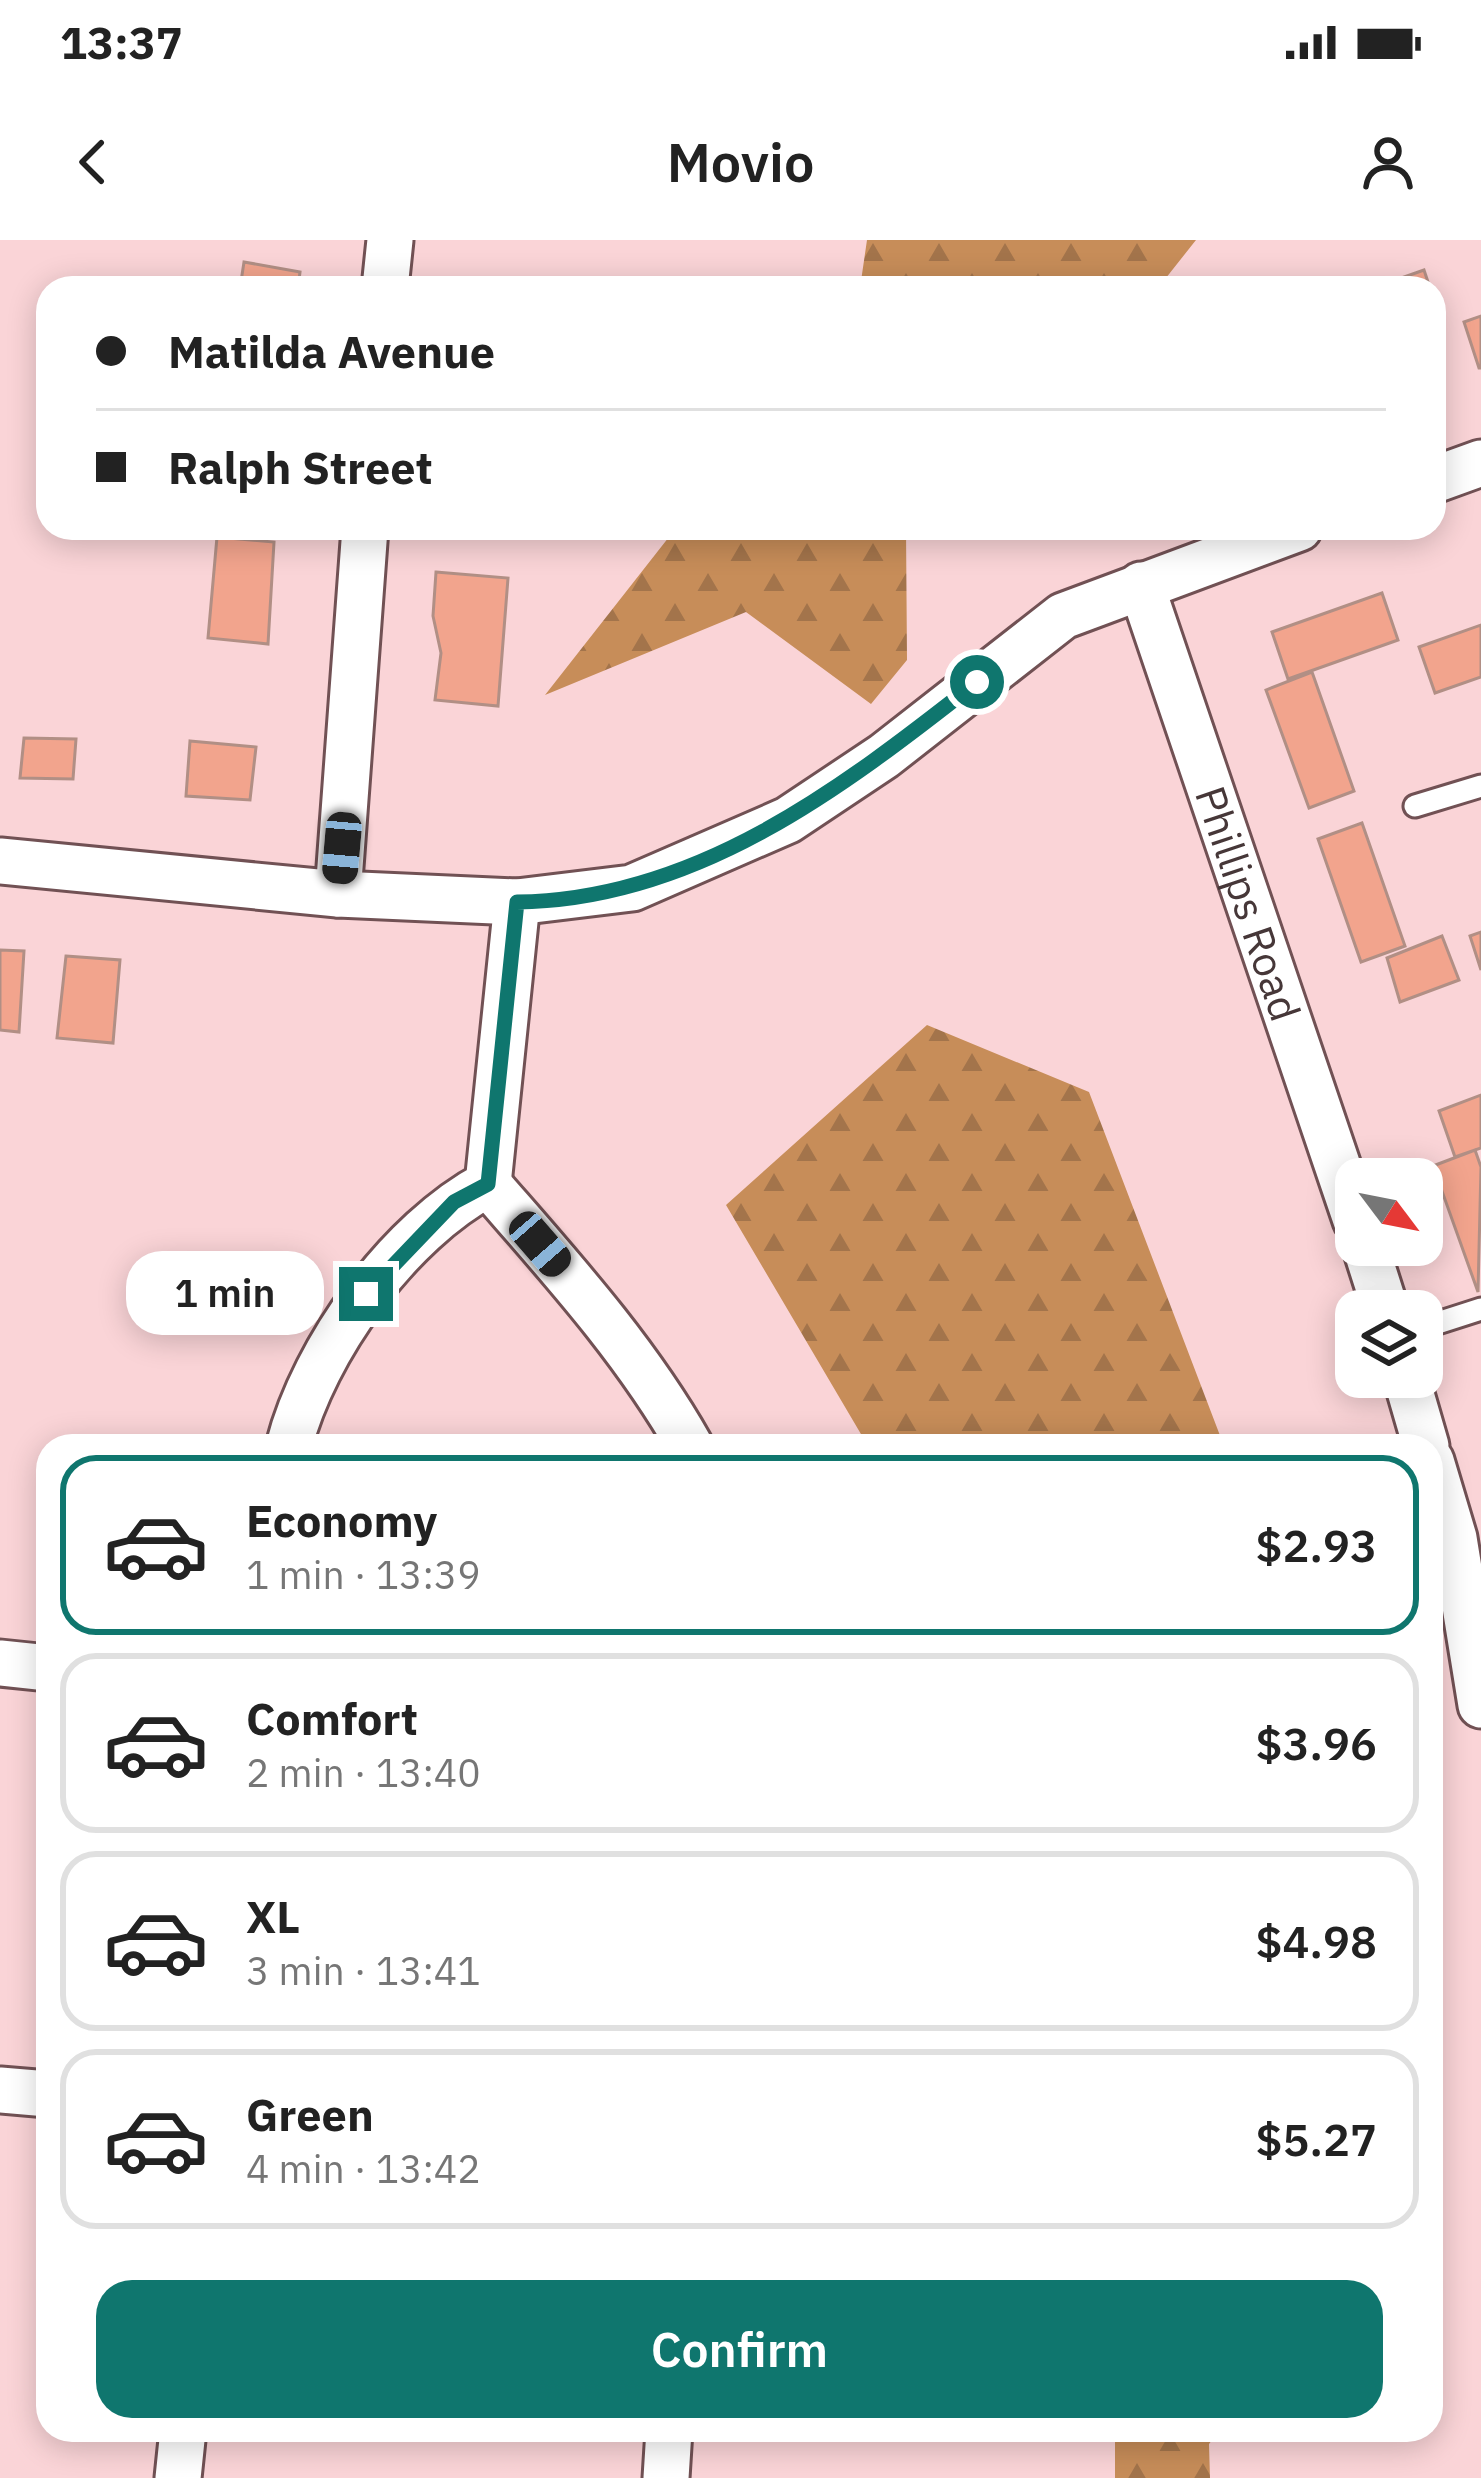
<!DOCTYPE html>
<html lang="en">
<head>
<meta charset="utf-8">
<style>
  :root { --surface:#fff; --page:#f6f6f6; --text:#222; --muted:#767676; --line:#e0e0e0; --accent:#0f766e }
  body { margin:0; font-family:"IBM Plex Sans",sans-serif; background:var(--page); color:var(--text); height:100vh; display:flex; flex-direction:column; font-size:45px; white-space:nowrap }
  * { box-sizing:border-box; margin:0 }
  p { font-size:39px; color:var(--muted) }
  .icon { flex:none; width:66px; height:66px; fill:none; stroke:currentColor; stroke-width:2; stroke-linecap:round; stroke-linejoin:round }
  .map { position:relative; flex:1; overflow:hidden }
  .side { position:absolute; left:36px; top:1194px; width:1407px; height:1008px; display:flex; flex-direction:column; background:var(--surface); border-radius:36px; box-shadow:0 6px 30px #0003 }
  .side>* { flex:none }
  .hud { position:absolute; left:36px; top:36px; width:1410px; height:264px; border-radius:36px; box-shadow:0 6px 30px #0003; display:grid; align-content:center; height:264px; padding:0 60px; background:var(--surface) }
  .needle { width:78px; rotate:122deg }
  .buttons { position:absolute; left:1335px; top:918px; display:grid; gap:24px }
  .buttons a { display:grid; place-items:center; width:108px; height:108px; border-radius:24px; background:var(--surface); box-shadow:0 6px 30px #0003; font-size:60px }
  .end { position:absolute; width:54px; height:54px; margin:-27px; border:15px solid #0f766e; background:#fff; box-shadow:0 0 0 6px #fff }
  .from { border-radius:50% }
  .bubble { position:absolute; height:84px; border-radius:36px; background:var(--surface); box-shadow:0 6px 30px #0003; font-size:39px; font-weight:600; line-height:84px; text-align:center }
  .car { position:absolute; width:36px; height:72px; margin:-36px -18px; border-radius:15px; box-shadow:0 0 9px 3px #0007; background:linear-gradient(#222 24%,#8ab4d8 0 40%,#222 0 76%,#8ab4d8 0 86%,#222 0) }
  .hud b { display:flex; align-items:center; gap:42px; height:114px; font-size:45px }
  .hud b+b { border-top:3px solid var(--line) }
  .hud i { width:30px; height:30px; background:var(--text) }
  ul { padding:21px 0 0; list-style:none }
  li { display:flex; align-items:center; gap:36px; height:180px; margin:0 24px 18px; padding:0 36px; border:6px solid var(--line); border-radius:36px }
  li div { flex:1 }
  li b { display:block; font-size:45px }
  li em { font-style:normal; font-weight:600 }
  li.on { border-color:var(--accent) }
  li>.icon { width:108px; height:108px; stroke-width:1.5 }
  .cta { display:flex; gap:24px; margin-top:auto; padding:24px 60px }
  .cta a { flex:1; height:138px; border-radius:36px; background:var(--accent); color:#fff; font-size:48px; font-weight:600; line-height:138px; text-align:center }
  .status { display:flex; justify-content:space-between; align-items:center; height:84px; padding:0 60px; background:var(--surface); direction:ltr }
  .status svg { height:33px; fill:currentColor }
  header { display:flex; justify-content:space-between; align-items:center; height:156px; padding:0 60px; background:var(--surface); font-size:54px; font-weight:600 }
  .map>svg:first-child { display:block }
</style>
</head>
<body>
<div class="status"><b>13:37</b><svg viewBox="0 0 49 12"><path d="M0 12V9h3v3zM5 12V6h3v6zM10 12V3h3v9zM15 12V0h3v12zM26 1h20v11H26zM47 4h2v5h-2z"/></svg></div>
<header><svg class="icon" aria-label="back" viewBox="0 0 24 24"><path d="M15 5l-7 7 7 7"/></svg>Movio<svg class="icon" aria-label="person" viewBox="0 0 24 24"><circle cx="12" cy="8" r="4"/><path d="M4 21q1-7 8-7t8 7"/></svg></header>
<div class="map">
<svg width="1481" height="2238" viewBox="0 0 1481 2238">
  <defs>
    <pattern id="forest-firs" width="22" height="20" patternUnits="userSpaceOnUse" patternTransform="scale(3)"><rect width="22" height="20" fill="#c78d59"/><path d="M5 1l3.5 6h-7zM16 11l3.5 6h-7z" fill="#a3744b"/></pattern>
  </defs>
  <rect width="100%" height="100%" fill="#fad4d7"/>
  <path fill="url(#forest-firs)" d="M 867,0 L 1196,0 L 1158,48 L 860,48 Z
    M 676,288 L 906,288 L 907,420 L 871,464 L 746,372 L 545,455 Z
    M 927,785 L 1089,852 L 1224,1206 L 868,1206 L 726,965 Z
    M 1105,2190 L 1220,2190 L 1209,2204 L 1210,2238 L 1115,2238 L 1115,2202 Z"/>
  <path fill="#f2a48d" stroke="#b18f85" stroke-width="3" d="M 244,22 L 300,32 L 298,48 L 240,48 Z
    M 1424,30 L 1430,48 L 1373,48 Z
    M 1481,76 L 1481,128 L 1479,128 L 1464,82 Z
    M 217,297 L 274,302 L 268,404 L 208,398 Z
    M 436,332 L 508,338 L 498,466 L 435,460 L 441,413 L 433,376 Z
    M 1382,353 L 1398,400 L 1288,439 L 1272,392 Z
    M 1481,385 L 1481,437 L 1435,453 L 1419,407 Z
    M 1312,432 L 1354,551 L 1309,568 L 1266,450 Z
    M 24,498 L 76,499 L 73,539 L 20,538 Z
    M 190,501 L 256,507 L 250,560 L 186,556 Z
    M 1362,583 L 1405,706 L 1361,722 L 1318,599 Z
    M 1481,692 L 1481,730 L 1470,696 Z
    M 1442,696 L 1459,740 L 1400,762 L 1387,718 Z
    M 0,710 L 24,711 L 19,792 L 0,790 Z
    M 66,716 L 120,720 L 113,803 L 57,798 Z
    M 1481,855 L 1481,908 L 1455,917 L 1439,871 Z
    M 1475,910 L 1481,927 L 1478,1052 L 1433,926 Z"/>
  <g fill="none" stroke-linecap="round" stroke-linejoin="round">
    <defs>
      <path id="service" d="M 1415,566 L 1481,546
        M 1422,1088 L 1481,1069"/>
      <g id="minor">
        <path d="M 385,48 L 390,0"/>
        <path d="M 1434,240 L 1481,223"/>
        <path id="s1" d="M 1141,345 L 1356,980"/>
        <path d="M 0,621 L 338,654 L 517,662 L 632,648 L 788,580 L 884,516 L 1063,376 L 1299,288"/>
        <path d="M 338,654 L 365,288"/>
        <path d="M 488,944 C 561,1028 635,1109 690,1206"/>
        <path d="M 1365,1005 L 1386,1071"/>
        <path d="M 1406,1137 L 1426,1206"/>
        <path d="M 289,1206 C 314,1109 399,991 488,944 L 517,662"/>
        <path d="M 1431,1221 L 1454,1298 L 1481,1465"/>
        <path d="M 0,1423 L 48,1428"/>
        <path d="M 0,1850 L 48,1854"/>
        <path d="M 178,2238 L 183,2190"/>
        <path d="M 666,2238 L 669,2190"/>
      </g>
    </defs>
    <use href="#service" stroke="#715154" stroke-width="27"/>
    <use href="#minor" stroke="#715154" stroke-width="51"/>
    <use href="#service" stroke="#fff" stroke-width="21"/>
    <use href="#minor" stroke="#fff" stroke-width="45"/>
  </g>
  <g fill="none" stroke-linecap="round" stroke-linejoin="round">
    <path stroke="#0f766e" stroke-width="15" d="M 366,1054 L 454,962 L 488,944 L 517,662 C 696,660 842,548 977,442"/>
  </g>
  <g text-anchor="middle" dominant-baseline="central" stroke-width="12" stroke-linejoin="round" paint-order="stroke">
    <g font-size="42" fill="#463738" stroke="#fad4d7">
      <text stroke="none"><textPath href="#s1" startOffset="336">Phillips Road</textPath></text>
    </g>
  </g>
</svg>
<div class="buttons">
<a><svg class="needle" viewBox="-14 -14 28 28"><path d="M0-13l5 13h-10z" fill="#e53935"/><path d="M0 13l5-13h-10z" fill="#767676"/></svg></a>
<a><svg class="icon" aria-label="layers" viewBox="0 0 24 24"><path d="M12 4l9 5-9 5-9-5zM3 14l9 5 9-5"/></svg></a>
</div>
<i class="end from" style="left:977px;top:442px"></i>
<i class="end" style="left:366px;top:1054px"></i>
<div class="bubble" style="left:126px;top:1011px;width:198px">1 min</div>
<i class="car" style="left:342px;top:608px;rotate:185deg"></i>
<i class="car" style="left:540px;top:1004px;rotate:139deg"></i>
<div class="hud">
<b><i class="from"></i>Matilda Avenue</b>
<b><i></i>Ralph Street</b>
</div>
<section class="side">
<ul>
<li class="on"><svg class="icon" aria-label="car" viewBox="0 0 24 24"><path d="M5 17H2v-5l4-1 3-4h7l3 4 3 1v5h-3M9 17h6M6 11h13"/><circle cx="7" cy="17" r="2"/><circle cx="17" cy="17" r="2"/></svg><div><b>Economy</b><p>1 min · 13:39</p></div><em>$2.93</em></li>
<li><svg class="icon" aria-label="car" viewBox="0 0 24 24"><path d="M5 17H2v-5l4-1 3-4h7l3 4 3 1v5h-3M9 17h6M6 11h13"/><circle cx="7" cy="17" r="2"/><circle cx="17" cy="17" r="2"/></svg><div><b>Comfort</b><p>2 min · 13:40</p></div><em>$3.96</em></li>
<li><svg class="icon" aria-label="car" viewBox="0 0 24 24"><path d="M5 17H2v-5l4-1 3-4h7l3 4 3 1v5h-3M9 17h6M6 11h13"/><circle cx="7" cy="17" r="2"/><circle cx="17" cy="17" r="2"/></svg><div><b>XL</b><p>3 min · 13:41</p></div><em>$4.98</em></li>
<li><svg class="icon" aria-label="car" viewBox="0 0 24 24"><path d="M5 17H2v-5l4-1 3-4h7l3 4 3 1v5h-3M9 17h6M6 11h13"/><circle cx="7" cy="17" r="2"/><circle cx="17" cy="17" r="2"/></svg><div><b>Green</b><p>4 min · 13:42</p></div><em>$5.27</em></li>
</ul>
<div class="cta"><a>Confirm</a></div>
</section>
</div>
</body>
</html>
